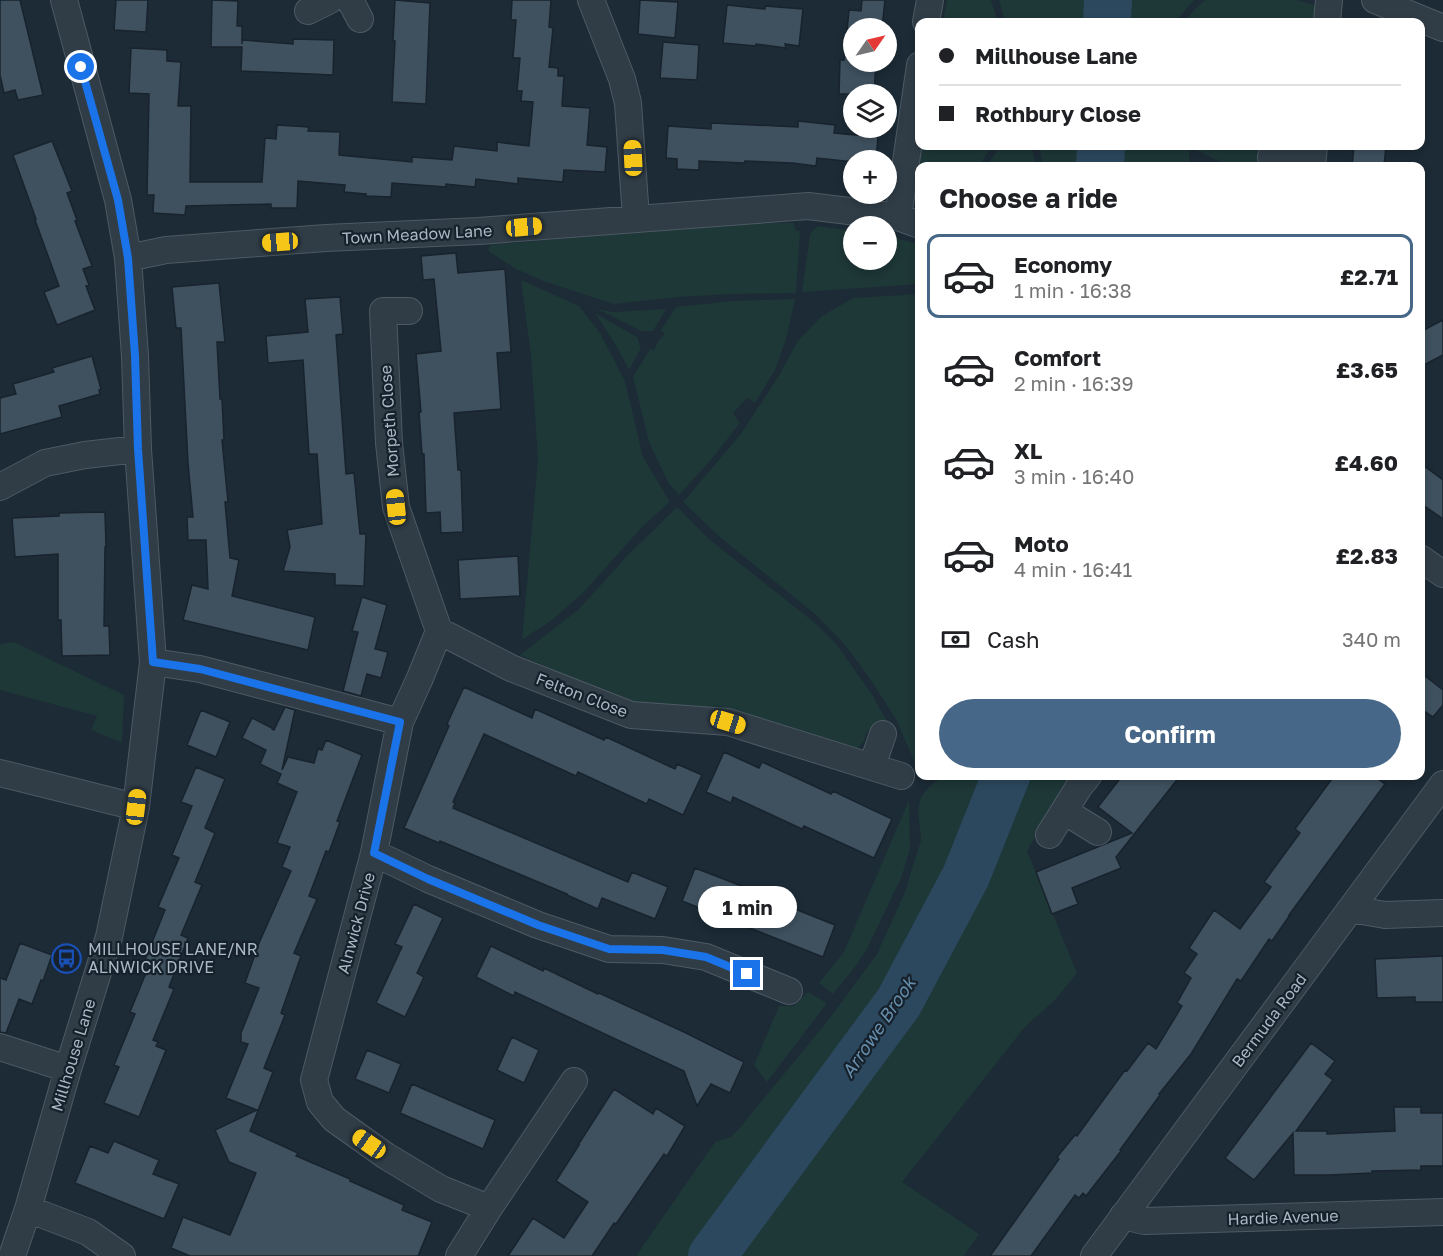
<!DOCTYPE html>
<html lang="en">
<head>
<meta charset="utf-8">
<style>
  :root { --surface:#fff; --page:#f6f6f6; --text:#202124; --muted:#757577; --line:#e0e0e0; --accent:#466787 }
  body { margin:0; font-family:"Golos Text",sans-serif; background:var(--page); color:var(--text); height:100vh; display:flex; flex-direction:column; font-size:22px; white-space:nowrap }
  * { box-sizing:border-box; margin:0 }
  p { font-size:20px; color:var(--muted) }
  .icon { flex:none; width:33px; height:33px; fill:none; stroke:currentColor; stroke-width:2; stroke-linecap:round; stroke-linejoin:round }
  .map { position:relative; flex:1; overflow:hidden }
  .details { position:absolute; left:915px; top:162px; width:510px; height:618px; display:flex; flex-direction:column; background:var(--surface); border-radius:12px; box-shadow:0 3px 9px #0003 }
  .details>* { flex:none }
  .guide { position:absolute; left:915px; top:18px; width:510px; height:132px; border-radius:12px; box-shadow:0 3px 9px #0003; display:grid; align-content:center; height:132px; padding:0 24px; background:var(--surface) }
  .needle { width:39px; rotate:56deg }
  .controls { position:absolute; left:843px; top:18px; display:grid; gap:12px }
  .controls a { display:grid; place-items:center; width:54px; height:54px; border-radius:50%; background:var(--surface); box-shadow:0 3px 9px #0003; font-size:30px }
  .end { position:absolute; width:27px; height:27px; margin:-14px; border:8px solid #1a73e8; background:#fff; box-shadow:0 0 0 3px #fff }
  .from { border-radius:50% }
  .bubble { position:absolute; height:42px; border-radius:21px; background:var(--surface); box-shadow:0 3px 9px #0003; font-size:20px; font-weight:700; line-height:42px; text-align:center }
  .car { position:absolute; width:18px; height:36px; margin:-18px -9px; border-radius:8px; box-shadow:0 0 4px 2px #0007; background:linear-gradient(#f5c518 24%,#345 0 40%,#f5c518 0 76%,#345 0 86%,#f5c518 0) }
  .guide b { display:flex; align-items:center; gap:21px; height:57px; font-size:22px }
  .guide b+b { border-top:2px solid var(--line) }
  .guide i { width:15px; height:15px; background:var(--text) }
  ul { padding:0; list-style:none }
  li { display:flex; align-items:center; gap:18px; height:84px; margin:0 12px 9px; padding:0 12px; border:3px solid transparent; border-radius:12px }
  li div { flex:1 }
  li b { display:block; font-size:22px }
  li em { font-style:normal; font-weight:700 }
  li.current { border-color:var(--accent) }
  li>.icon { width:54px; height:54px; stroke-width:1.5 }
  h2 { padding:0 24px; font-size:27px; line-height:72px }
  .pay { display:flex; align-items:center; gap:15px; height:66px; padding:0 24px; font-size:22px }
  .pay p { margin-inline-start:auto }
  .primary-button { display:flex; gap:12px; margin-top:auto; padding:12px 24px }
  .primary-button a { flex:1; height:69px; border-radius:36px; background:var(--accent); color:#fff; font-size:24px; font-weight:700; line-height:69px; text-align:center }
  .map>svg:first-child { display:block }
</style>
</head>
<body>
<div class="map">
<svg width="1443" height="1256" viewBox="0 0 1443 1256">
  <rect width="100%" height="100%" fill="#1c2b36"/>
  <path fill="#1e3737" d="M 947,0 L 991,0 L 998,22 L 943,22 Z
    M 999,0 L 1194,0 L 1175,22 L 1005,22 Z
    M 1205,0 L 1297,0 L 1317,6 L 1316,22 L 1184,22 L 1197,7 Z
    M 921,146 L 992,146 L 979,166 L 920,166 L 919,184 L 916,175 Z
    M 1000,146 L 1031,146 L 1036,166 L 987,166 Z
    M 1039,146 L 1186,146 L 1189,151 L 1190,166 L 1152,166 L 1142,165 L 1141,166 L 1043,166 Z
    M 1193,146 L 1298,146 L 1286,150 L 1269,148 L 1259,166 L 1229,166 L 1194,149 Z
    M 760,223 L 794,223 L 795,230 L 800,231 L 796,293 L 732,294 L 678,297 L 614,304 L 546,282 L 516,269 L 488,251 L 490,245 L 703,226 Z
    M 818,226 L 853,231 L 854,260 L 886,260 L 887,236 L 919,244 L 919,284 L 802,292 L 810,234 Z
    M 521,280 L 579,306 L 600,333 L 625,381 L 643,457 L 670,502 L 643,526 L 584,592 L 552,620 L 522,640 L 538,459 L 531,356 Z
    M 919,294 L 920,294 L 919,773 L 897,721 L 872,682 L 846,646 L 815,614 L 722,539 L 683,502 L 740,435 L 780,374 L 797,342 L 822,316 L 853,298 Z
    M 795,299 L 786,339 L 775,370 L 755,403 L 747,398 L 733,413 L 740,423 L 710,461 L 679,495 L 669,484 L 649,442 L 633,377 L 650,349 L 654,350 L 658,341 L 665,334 L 661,330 L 676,307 L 733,301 Z
    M 597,309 L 613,312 L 666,309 L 653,331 L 641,331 Z
    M 595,313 L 637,337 L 641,348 L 629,370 L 617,347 Z
    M 677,507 L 709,539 L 814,622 L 837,645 L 873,696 L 890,727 C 856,722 875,740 853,750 L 671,708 L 621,700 L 520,655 L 579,609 L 625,558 Z
    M 14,642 L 124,695 L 122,743 L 91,730 L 97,716 L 0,690 L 0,644 Z
    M 945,776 L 1073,776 L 1062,790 L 1027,851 L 1077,973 L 1054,1001 L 1025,1027 L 902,1182 L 979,1234 L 964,1256 L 636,1256 L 715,1142 L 731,1137 L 743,1124 L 829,1019 L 877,954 L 905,892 L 921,840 L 918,809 L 921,797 L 930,786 Z
    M 909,800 L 910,848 L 902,876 L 867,949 L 852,971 L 833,994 L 819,983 L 844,952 Z
    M 808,992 L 827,1003 L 767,1082 L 754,1065 L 779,1006 L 794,1006 Z"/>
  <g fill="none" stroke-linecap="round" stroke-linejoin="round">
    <path stroke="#2c485e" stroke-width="48" d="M 1107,22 L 1108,0
      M 1100,166 L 1101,146
      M 712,1256 L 899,1002 L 966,876 L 1006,776"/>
  </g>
  <path fill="#3f515f" stroke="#18232d" stroke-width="1.5" d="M 0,0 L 20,0 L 43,95 L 18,100 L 15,90 L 4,93 L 0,75 Z
    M 116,0 L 148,0 L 146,32 L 114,30 Z
    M 212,0 L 238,1 L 237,26 L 242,26 L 242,44 L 242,40 L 293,44 L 293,39 L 334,40 L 333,75 L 241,71 L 242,47 L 211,47 Z
    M 395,0 L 430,3 L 426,104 L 392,102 L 395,41 L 393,41 Z
    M 512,0 L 551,0 L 549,27 L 553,28 L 549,67 L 558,68 L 558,76 L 564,76 L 562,106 L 590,108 L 587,145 L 607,147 L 605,172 L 564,170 L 563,182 L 518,178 L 518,184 L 476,179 L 475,187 L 446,184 L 446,187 L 392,183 L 391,197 L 366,196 L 366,194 L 344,192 L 345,185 L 298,181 L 297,208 L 271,208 L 271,204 L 186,206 L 185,215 L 153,213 L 154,195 L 147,195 L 149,94 L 129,93 L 131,48 L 167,50 L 167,61 L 181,62 L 178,106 L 191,106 L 190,182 L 262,182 L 265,138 L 276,139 L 277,125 L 309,127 L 308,131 L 340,132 L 339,155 L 412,162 L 412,157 L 452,160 L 454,146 L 497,151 L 497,142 L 529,146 L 533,102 L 521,101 L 522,91 L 517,91 L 520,58 L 513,58 L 516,20 L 511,20 Z
    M 640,0 L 678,2 L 675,38 L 638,34 Z
    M 862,0 L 885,0 L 882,28 L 854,28 L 854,62 L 876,62 L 874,94 L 839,94 L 840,60 L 844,60 L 849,10 L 861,11 Z
    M 727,5 L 765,9 L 765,6 L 803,9 L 799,46 L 785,44 L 786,48 L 756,44 L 756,46 L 723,43 Z
    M 663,42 L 699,45 L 697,80 L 660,78 Z
    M 798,121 L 835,125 L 834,133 L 878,137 L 876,160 L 854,160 L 854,162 L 817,158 L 816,166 L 792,163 L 745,161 L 745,163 L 699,161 L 699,170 L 677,169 L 677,159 L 666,158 L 668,126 L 711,129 L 711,123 L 798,127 Z
    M 52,141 L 72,191 L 67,193 L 77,220 L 75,221 L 92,266 L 83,269 L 89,285 L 86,286 L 95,310 L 57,325 L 44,292 L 59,286 L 35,220 L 36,219 L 13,155 Z
    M 1354,146 L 1386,146 L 1384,166 L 1352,166 Z
    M 456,253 L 458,273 L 505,269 L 511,352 L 497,353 L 501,409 L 454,413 L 458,470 L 461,470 L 463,532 L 441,533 L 440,512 L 426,513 L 424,454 L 422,454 L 419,412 L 421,412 L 416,354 L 441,351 L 434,279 L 423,280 L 421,256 Z
    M 219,283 L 225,342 L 217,342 L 220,399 L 222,399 L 224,440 L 222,440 L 228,502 L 225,502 L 230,558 L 239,560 L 232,596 L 315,617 L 308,650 L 183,620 L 192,585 L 208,589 L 206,540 L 188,540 L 187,517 L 193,517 L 188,463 L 181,328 L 176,328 L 172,287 Z
    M 340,297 L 343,334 L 336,335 L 346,474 L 354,473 L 360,534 L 366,534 L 364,586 L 335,585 L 335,574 L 283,571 L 290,547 L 287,530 L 322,524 L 317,454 L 309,454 L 303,360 L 268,363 L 266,336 L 308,332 L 305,299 Z
    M 1443,320 L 1443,355 L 1420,367 L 1420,332 Z
    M 92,356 L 101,389 L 99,390 L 100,394 L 59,406 L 62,417 L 0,434 L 0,398 L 16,394 L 13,384 L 54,372 L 52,368 Z
    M 1420,463 L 1443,480 L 1443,519 L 1420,503 Z
    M 105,512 L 106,547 L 105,547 L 104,626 L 109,626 L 110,655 L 62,656 L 61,620 L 58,620 L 58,554 L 15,557 L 12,518 L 59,516 L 59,513 Z
    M 518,556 L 520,596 L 460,599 L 458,560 Z
    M 362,597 L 387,605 L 375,649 L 388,652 L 381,678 L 367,674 L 361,696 L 343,691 L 358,632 L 352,631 Z
    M 1420,672 L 1443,690 L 1443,705 L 1433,717 L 1420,708 Z
    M 464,687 L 532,718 L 535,709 L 604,740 L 606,737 L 675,769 L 677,764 L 702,775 L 683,815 L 649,799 L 647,804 L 578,772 L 576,776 L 484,734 L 453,802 L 455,803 L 453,808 L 628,882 L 632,872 L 668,887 L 655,919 L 602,898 L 598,909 L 567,895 L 567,894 L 440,841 L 439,843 L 404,828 L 449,726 L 447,724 Z
    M 285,707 L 295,710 L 282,770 L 288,757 L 314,763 L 318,749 L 322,750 L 326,740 L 362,755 L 337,821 L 340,822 L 329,852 L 326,851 L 309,896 L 317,899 L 294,953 L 301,956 L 281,1013 L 285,1015 L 264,1068 L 273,1072 L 250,1131 L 298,1153 L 296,1156 L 350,1179 L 350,1181 L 404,1205 L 402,1210 L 432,1222 L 418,1256 L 190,1256 L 171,1248 L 183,1217 L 230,1235 L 256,1173 L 229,1162 L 215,1130 L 257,1110 L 226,1098 L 248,1044 L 241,1042 L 241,1033 L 259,988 L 245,983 L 259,943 L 291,871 L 282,867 L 290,847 L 277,843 L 297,792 L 277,783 L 281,774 L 260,764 L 266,750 L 242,738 L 252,718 L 272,728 L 272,729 L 274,730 Z
    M 201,710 L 230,722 L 216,757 L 187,745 Z
    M 724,752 L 759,768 L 762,762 L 831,794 L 833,791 L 892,819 L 874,858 L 804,826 L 802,829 L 733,797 L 731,803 L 706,792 Z
    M 196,767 L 225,779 L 205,828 L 215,833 L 195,882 L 202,885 L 181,935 L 188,938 L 169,987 L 174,989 L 153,1040 L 158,1042 L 156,1046 L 166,1050 L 139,1117 L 104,1103 L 119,1067 L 114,1065 L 135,1014 L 130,1012 L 150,963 L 145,960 L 165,910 L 158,907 L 179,858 L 172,855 L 192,806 L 181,802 Z
    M 1122,776 L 1180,776 L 1116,857 L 1121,868 L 1072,888 L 1078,904 L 1052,914 L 1036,872 L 1132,833 L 1098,807 Z
    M 1334,776 L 1374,776 L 1385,784 L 1289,915 L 1290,915 L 1272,941 L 1269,939 L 1241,981 L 1237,979 L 1191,1054 L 1159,1094 L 1160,1095 L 1120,1150 L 1121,1151 L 1086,1196 L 1083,1193 L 1079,1198 L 1075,1195 L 1031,1256 L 990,1256 L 1059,1159 L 1057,1157 L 1075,1135 L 1077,1136 L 1125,1070 L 1127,1071 L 1148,1043 L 1156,1049 L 1182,1006 L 1177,1003 L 1191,978 L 1184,973 L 1197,954 L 1189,948 L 1214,910 L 1240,929 L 1271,887 L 1264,882 L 1300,833 L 1295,829 Z
    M 695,868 L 791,905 L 790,907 L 835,925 L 823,957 L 682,901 Z
    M 414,904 L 443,918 L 417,973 L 424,977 L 405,1017 L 376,1003 L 402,947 L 395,944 Z
    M 20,943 L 52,955 L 43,981 L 41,980 L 32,1004 L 19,999 L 6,1033 L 0,1032 L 0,978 L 6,980 Z
    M 491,946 L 543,971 L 544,968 L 598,994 L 599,993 L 684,1032 L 744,1062 L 730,1093 L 711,1084 L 697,1106 L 684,1071 L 515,992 L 514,996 L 476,977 Z
    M 1443,956 L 1443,1002 L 1415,1002 L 1415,997 L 1377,998 L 1375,959 Z
    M 512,1037 L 539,1050 L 524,1083 L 497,1070 Z
    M 1311,1043 L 1335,1061 L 1325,1074 L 1333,1080 L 1296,1131 L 1327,1131 L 1327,1134 L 1395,1131 L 1394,1107 L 1421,1107 L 1421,1113 L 1443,1113 L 1443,1166 L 1421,1166 L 1421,1170 L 1372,1171 L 1372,1173 L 1329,1175 L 1294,1175 L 1293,1133 L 1254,1180 L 1225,1158 Z
    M 367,1050 L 401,1064 L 389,1093 L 355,1079 Z
    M 412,1084 L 495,1120 L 483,1149 L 400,1113 Z
    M 614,1089 L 653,1114 L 656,1108 L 685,1126 L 667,1156 L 664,1154 L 616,1224 L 614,1223 L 592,1256 L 508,1256 L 533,1218 L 564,1238 L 588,1202 L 556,1181 L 579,1145 L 578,1145 Z
    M 114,1141 L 159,1160 L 153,1174 L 179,1184 L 164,1219 L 75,1183 L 90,1146 L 108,1153 Z"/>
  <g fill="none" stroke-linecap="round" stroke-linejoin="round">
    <defs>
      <path id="minor" d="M 350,0 L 360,19
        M 591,0 L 622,79 L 628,103 L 636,218
        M 1375,0 L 1443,28
        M 308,11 L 330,0
        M 926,22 L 930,0
        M 1327,22 L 1329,0
        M 1271,157 L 1311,166
        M 1312,166 L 1314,146
        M 898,217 L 920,65
        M 128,258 L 166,250 L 326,238 L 479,231 L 808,206 L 898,217 L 920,225
        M 0,487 L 45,463 L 85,455 L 138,449
        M 1420,558 L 1443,574
        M 439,631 L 511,668 L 631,715 L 728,722 L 901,776
        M 153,662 L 200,669 L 400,722 L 374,853 L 314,1080 L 320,1102 L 334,1119 L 386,1156 L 441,1189 L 489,1208
        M 400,722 L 420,678 L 439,631 L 396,507 L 389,443 L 383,311 L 409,311
        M 872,766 L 883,734
        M 0,773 L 136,807
        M 1064,811 L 1098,832
        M 1049,835 L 1079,787 L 1088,776
        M 374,853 L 428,879 L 538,925 L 609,949 L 663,950 L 706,957 L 789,991
        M 1351,909 L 1385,915 L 1443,913
        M 0,1047 L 68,1069
        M 28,1209 L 88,1232 L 122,1256
        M 1123,1216 L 1144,1221 L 1443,1212
        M 12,1256 L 28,1209 L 68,1069 L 109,937 L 136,807 L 153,662 L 138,449 L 135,356 L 128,258 L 118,200 L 64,0
        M 459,1256 L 489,1208 L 574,1081
        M 1094,1256 L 1443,784"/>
    </defs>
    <use href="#minor" stroke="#4d5a65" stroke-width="28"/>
    <use href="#minor" stroke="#303d47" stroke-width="26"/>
  </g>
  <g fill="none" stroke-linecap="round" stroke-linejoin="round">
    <path stroke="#1a73e8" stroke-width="8" d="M 81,67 L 118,200 L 128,258 L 135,356 L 138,449 L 153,662 L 200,669 L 400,722 L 374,853 L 428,879 L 538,925 L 609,949 L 663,950 L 706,957 L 747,974"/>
  </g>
  <defs>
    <symbol id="bus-ring" viewBox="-11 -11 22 22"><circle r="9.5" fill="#16212b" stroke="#1a4fb4" stroke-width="1.5"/><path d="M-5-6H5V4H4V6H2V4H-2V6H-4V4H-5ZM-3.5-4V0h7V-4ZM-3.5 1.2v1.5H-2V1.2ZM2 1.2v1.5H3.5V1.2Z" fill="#1a4fb4"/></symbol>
  </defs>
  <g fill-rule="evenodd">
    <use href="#bus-ring" x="50" y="942" width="33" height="33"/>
  </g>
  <g text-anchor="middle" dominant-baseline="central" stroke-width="4.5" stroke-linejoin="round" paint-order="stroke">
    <g font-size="16" fill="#a9b8c5" stroke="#16212b">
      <text transform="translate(417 234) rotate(-3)">Town Meadow Lane</text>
      <text transform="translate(389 421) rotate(-94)">Morpeth Close</text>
      <text transform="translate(582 695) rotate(21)">Felton Close</text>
      <text transform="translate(356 923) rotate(-75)">Alnwick Drive</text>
      <text transform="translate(1269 1020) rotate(-53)">Bermuda Road</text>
      <text transform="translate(73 1055) rotate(-73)">Millhouse Lane</text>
      <text transform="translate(1283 1217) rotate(-2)">Hardie Avenue</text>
    </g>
    <g font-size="16" fill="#a9b8c5" stroke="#16212b" text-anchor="start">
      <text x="88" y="949">MILLHOUSE LANE/NR<tspan x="88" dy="18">ALNWICK DRIVE</tspan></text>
    </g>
    <g font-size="18" font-style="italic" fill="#668eac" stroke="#16212b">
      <text transform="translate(878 1027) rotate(-56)">Arrowe Brook</text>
    </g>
  </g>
</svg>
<div class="controls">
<a><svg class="needle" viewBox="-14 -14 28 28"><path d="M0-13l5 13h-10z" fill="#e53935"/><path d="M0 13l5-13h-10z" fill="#757577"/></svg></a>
<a><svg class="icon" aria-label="layers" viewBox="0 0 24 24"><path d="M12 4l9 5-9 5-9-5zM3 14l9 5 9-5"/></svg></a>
<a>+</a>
<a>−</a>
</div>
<i class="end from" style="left:81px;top:67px"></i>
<i class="end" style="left:747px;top:974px"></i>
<div class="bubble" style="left:698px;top:886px;width:99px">1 min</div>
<i class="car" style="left:633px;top:158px;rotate:357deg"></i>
<i class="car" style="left:524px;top:227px;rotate:85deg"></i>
<i class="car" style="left:280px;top:242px;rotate:266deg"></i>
<i class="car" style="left:396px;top:507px;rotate:354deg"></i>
<i class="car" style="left:728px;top:722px;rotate:107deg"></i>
<i class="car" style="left:136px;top:807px;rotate:7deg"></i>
<i class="car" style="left:369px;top:1144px;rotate:305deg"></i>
<div class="guide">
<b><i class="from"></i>Millhouse Lane</b>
<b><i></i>Rothbury Close</b>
</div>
<section class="details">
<h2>Choose a ride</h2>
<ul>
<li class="current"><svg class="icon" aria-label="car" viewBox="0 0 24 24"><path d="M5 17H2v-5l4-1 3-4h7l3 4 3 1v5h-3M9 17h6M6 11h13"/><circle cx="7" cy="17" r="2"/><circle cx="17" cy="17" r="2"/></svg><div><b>Economy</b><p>1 min · 16:38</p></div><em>£2.71</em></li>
<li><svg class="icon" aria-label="car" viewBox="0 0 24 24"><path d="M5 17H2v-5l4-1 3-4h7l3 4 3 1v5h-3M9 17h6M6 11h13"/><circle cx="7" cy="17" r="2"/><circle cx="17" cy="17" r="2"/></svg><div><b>Comfort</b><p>2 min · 16:39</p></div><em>£3.65</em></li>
<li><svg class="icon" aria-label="car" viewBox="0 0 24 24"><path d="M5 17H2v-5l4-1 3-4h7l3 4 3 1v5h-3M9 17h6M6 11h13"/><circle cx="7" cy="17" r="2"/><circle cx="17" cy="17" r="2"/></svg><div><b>XL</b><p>3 min · 16:40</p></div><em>£4.60</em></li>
<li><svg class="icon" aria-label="car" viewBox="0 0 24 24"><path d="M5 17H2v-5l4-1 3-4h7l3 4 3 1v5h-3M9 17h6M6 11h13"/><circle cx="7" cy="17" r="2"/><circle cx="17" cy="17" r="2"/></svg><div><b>Moto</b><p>4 min · 16:41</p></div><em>£2.83</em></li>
</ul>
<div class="pay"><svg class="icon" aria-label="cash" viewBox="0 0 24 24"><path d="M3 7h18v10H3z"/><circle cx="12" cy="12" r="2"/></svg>Cash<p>340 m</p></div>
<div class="primary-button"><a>Confirm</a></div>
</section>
</div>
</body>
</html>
